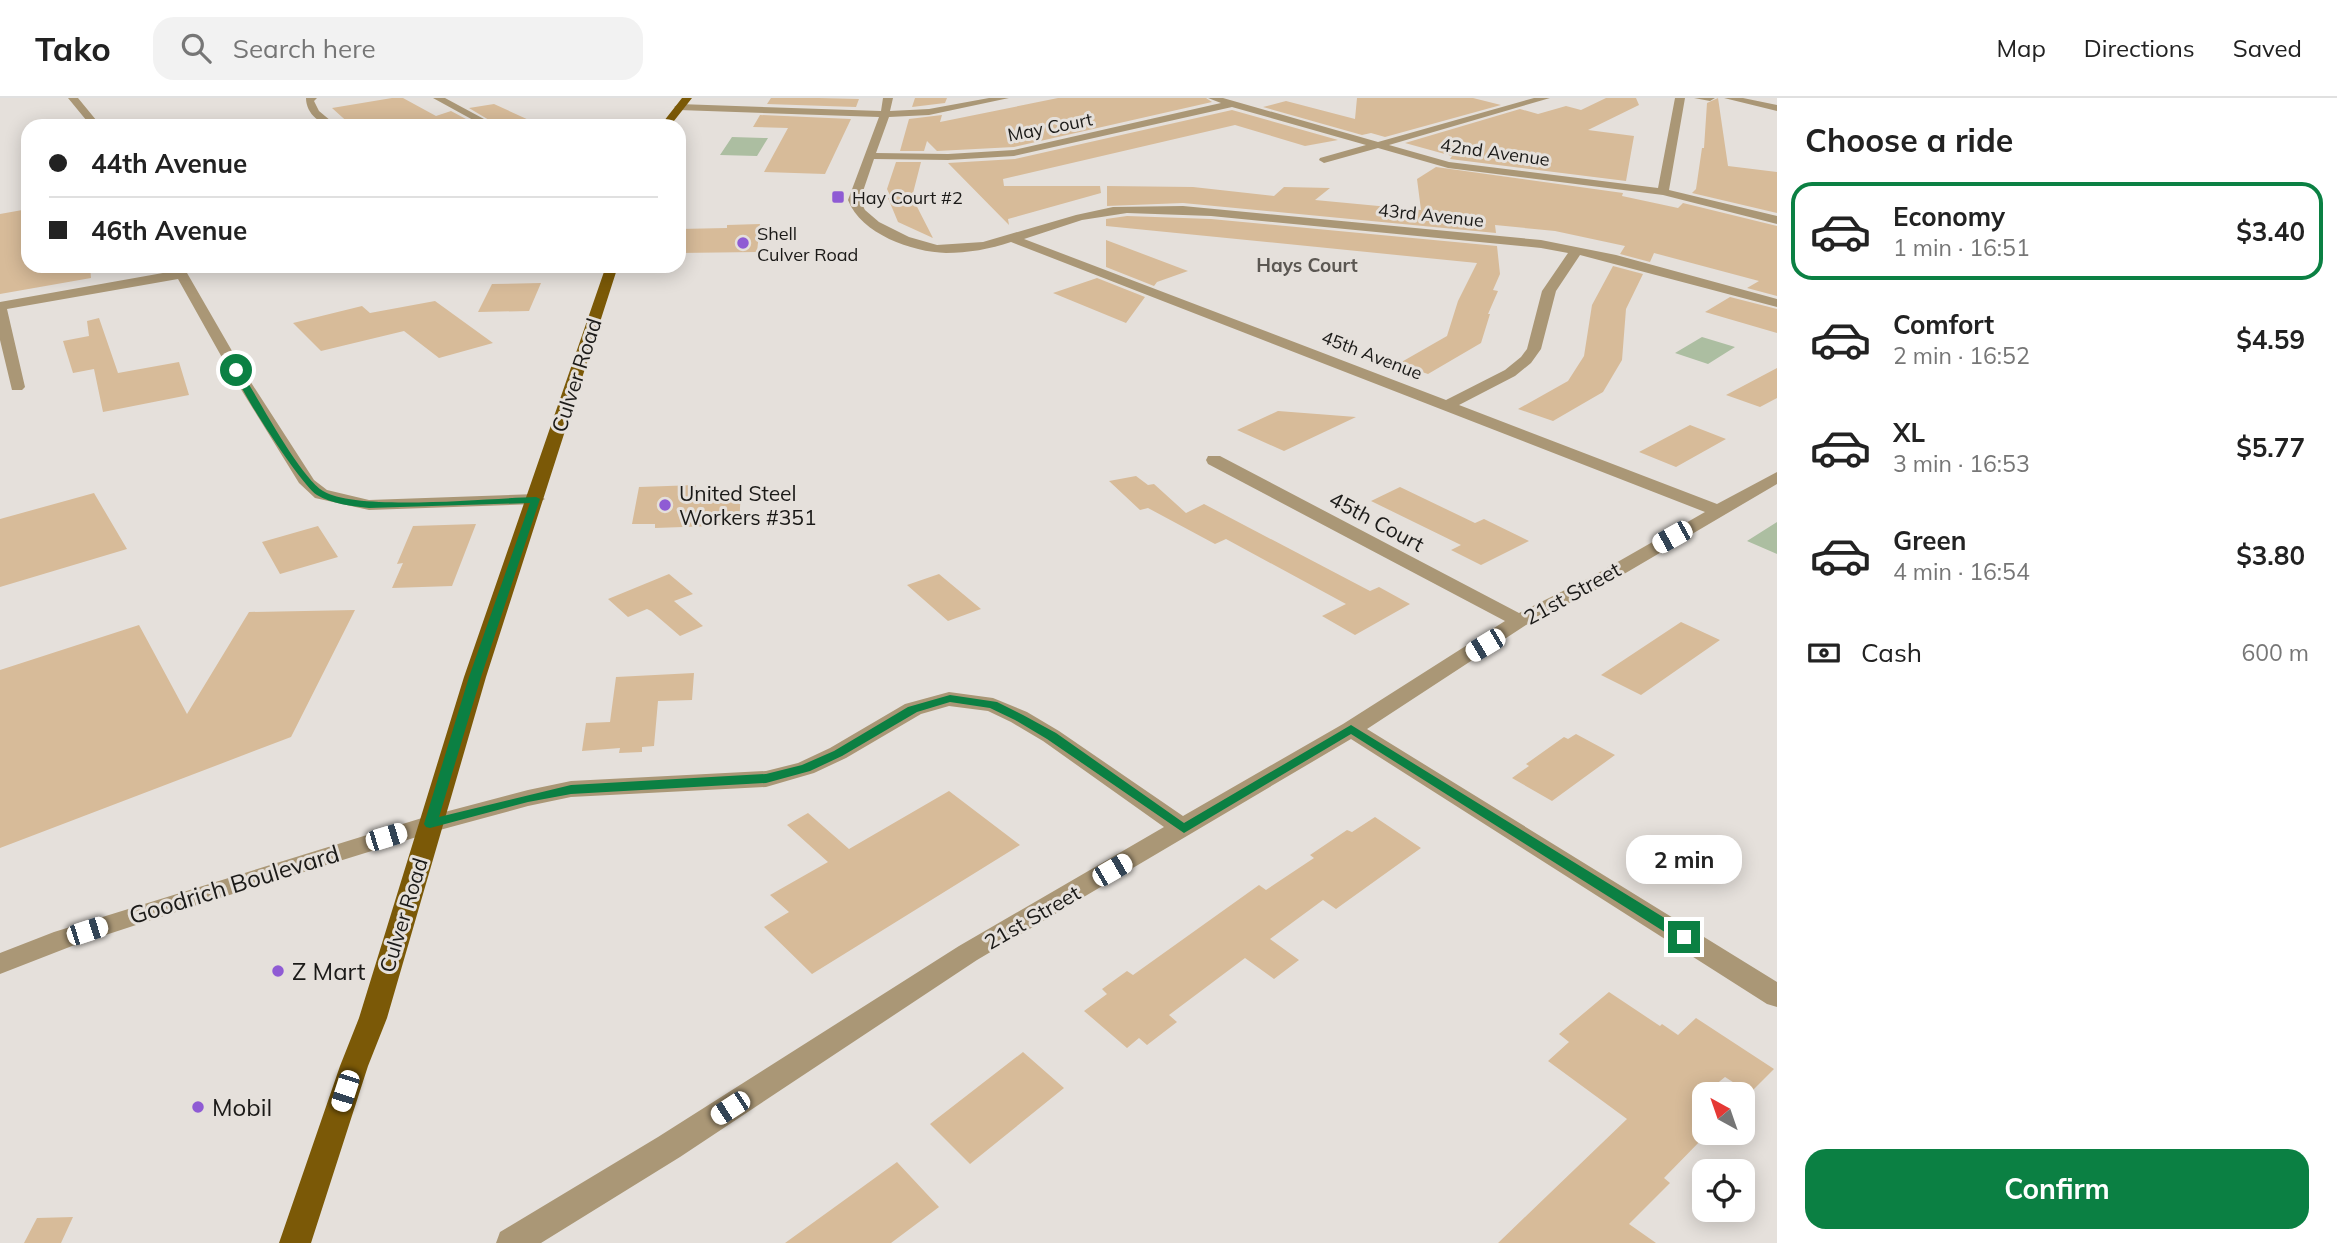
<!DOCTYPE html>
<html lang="en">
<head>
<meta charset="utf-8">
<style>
  :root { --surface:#fff; --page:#f2f2f2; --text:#222; --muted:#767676; --line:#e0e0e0; --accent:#0b8043 }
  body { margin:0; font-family:Mulish,sans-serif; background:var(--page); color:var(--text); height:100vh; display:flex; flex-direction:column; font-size:26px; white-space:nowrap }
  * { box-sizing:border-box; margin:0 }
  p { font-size:23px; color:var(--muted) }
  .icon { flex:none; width:38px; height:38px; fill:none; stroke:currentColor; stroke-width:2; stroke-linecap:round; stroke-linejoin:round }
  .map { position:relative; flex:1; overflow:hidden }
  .sheet { display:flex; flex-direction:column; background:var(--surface); width:560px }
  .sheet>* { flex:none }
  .hud { position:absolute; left:21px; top:21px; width:665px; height:154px; border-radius:21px; box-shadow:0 4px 18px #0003; display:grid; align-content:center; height:154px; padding:0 28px; background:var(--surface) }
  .needle { width:46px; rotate:320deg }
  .fabs { position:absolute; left:1692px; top:984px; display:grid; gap:14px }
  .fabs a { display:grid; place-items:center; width:63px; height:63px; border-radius:14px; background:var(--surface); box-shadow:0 4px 18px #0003; font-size:35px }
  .end { position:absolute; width:32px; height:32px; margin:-16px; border:9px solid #0b8043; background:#fff; box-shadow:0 0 0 4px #fff }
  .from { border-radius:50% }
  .bubble { position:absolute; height:49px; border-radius:21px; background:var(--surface); box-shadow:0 4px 18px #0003; font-size:23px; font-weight:700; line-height:49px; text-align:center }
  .car { position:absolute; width:21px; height:42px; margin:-21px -10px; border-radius:9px; box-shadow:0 0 5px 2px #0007; background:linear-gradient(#fff 24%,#345 0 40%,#fff 0 76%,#345 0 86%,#fff 0) }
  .hud b { display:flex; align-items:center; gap:24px; height:66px; font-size:26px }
  .hud b+b { border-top:2px solid var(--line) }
  .hud i { width:18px; height:18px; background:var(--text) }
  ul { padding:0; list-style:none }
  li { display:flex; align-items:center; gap:21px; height:98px; margin:0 14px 10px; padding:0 14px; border:4px solid transparent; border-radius:21px }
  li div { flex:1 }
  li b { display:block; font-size:26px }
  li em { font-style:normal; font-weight:700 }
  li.selected { border-color:var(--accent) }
  li>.icon { width:63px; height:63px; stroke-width:1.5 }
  h2 { padding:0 28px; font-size:32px; line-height:84px }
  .pay { display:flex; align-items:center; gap:18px; height:77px; padding:0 28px; font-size:26px }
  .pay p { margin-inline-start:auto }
  .primary-button { display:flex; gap:14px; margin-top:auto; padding:14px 28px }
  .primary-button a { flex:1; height:80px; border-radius:21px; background:var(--accent); color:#fff; font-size:28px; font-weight:700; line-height:80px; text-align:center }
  header { display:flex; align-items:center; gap:42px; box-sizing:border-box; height:98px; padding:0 35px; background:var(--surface); border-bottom:2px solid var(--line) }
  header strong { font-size:33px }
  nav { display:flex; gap:38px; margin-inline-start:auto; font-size:24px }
  .search { width:490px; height:63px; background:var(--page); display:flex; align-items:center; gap:18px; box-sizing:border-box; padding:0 24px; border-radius:21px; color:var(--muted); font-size:26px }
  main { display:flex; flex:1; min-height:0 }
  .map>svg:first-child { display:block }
</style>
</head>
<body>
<header>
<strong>Tako</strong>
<div class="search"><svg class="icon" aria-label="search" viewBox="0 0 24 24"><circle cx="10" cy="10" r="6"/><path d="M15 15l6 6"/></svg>Search here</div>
<nav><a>Map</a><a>Directions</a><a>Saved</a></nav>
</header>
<main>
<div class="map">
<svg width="1777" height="1145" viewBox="0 0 1777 1145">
  <rect width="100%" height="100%" fill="#e5e0db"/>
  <path fill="#acbea1" d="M 732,39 L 764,40 L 768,40 L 757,58 L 720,57 Z
    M 1702,239 L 1735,249 L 1708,266 L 1675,255 Z
    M 1777,424 L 1777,456 L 1747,443 Z"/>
  <path fill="#d7bb99" d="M 392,0 L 403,0 L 436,18 L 451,13 L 479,28 L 352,28 L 332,10 Z
    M 771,0 L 819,0 L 859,1 L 856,9 L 767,6 Z
    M 915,0 L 947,0 L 945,5 L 912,9 Z
    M 1058,0 L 1206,0 L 1212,4 L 1014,49 L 937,53 L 927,43 L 924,53 L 900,53 L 909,21 L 942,17 L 940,24 Z
    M 1357,0 L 1473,0 L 1501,7 L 1385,39 L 1371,35 L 1362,37 L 1263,9 L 1286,3 L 1355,21 Z
    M 1606,0 L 1636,0 L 1639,7 L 1588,32 L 1634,38 L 1626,83 L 1450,61 L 1452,58 L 1405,45 L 1520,11 L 1538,16 L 1566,8 L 1581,12 Z
    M 1718,0 L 1728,68 L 1777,74 L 1777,115 L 1692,95 L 1696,91 L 1702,50 L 1704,50 L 1707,5 Z
    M 494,6 L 542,28 L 499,28 L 469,10 Z
    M 1232,12 L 1338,42 L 1305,48 L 1235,27 L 1003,81 L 1004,88 L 1100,88 L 1101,95 L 1008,121 L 1009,127 L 948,65 L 1015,61 Z
    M 760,17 L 851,21 L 825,76 L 764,74 L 788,30 L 753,29 Z
    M 896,64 L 921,64 L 912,99 L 933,140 L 898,124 L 888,100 L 891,100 L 887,91 Z
    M 1436,69 L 1623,95 L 1622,98 L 1678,110 L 1683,105 L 1777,128 L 1777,198 L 1747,190 L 1759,183 L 1654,155 L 1650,164 L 1620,156 L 1625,148 L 1555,133 L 1495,127 L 1496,135 L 1183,105 L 1107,108 L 1107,88 L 1193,89 L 1274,98 L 1284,89 L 1330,90 L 1315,102 L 1421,112 L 1417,81 Z
    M 28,111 L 28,168 L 90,168 L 91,180 L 0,196 L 0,116 Z
    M 1127,118 L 1211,121 L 1497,148 L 1500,176 L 1493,192 L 1498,193 L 1488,216 L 1490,216 L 1481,245 L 1428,276 L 1398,266 L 1447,238 L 1458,203 L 1477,165 L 1106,128 L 1106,121 Z
    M 760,126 L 757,154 L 679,155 L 679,131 L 727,130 L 727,127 Z
    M 1106,142 L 1188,173 L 1157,184 L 1154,188 L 1106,169 Z
    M 1613,168 L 1643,176 L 1626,211 L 1622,262 L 1603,294 L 1553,323 L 1518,311 L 1568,283 L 1584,258 L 1592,207 Z
    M 1097,180 L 1145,199 L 1126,225 L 1053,195 Z
    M 541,185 L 529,213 L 478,214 L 492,186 Z
    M 1730,199 L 1777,211 L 1777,235 L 1705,214 Z
    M 435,203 L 493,245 L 439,260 L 404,233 L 321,253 L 293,225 L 362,208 L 370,215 Z
    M 99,220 L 118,275 L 179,264 L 189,297 L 103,314 L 94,271 L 73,275 L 63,243 L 89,238 L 87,223 Z
    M 1777,270 L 1777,300 L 1760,309 L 1726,297 Z
    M 1278,313 L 1356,319 L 1284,353 L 1237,332 Z
    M 1690,327 L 1726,341 L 1676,369 L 1639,354 Z
    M 1136,378 L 1148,387 L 1154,386 L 1186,415 L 1204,406 L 1370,493 L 1379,489 L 1410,506 L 1355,537 L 1322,518 L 1346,506 L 1226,441 L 1215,446 L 1148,410 L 1140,412 L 1109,383 Z
    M 696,387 L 696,394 L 741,393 L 739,427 L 655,430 L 655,426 L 632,426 L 639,389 Z
    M 1400,389 L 1475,425 L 1484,421 L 1529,443 L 1481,467 L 1451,452 L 1461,447 L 1371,403 Z
    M 94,395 L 127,451 L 0,489 L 0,421 Z
    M 476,426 L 452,488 L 392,490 L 403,465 L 397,466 L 413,428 Z
    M 318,428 L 338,459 L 280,476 L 262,444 Z
    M 669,476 L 693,496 L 674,503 L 703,528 L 680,538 L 651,513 L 647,511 L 628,519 L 608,501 Z
    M 939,476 L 981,511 L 948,523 L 907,487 Z
    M 355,512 L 291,639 L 0,750 L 0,572 L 139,527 L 187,616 L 249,514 Z
    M 1681,524 L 1720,542 L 1641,597 L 1601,577 Z
    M 694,575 L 692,602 L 658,603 L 654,648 L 642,649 L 642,654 L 619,655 L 620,650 L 582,653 L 586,625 L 610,624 L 616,579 Z
    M 1576,636 L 1615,657 L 1552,703 L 1512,680 L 1529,668 L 1526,666 L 1564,639 L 1568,641 Z
    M 949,693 L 1020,747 L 812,876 L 764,829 L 789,814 L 770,797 L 828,764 L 787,727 L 808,715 L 849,751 Z
    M 1375,719 L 1421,750 L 1336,811 L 1323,802 L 1270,841 L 1299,862 L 1274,881 L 1245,860 L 1169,917 L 1177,924 L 1147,947 L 1139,940 L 1127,950 L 1084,913 L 1107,896 L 1102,891 L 1127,873 L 1133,877 L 1259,787 L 1266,792 L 1314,760 L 1310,757 L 1347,732 L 1352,734 Z
    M 1609,894 L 1660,928 L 1662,926 L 1678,937 L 1696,920 L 1774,971 L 1750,995 L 1725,979 L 1704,996 L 1704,1039 L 1664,1080 L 1670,1085 L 1629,1126 L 1656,1145 L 1498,1145 L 1627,1021 L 1548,963 L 1569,944 L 1559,936 Z
    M 1023,954 L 1064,990 L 970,1066 L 930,1026 Z
    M 897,1064 L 939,1109 L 891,1145 L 785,1145 Z
    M 73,1119 L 61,1145 L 24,1145 L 37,1120 Z"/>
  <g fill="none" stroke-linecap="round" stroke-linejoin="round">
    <path fill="#aa9776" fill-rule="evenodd" d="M 68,0 L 78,0 L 101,28 L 91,28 Z
      M 306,0 L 317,0 L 314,3 L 319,13 L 337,28 C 321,28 306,16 306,0 Z
      M 433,0 L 445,0 L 497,28 L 484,28 Z
      M 883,0 L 893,0 L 890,13 L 929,11 L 989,0 L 1009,0 L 929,17 L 889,19 L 876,55 L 948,56 L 1014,52 L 1221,5 L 1208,0 L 1223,0 L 1378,44 L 1534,0 L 1550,0 L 1389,47 L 1449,64 L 1658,90 L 1675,0 L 1685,0 L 1669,92 L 1777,118 L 1777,126 L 1663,97 L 1448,70 L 1378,50 L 1324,65 L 1319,62 L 1320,60 L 1366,47 L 1232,9 L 1014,58 L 948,62 L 874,61 L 860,102 L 865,112 L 879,124 L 909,139 L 937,147 L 983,144 L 1076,117 L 1113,109 L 1183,108 L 1541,142 L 1616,157 L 1777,201 L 1777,209 L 1580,157 L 1556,193 L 1541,251 L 1531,265 L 1515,278 L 1459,307 L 1717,406 L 1777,374 L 1777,386 L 1607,486 L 1526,527 L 1367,631 L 1777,884 L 1777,909 L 1767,906 L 1351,641 L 977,862 L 680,1059 L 541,1145 L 496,1145 L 500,1134 L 658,1039 L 959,848 L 1164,729 L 1043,643 L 1011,624 L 988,613 L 949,608 L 921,616 L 846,660 L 814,675 L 766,689 L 571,699 L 528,708 L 436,733 L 191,809 L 72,848 L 0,876 L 0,855 L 54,834 L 422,720 L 528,692 L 571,683 L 766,673 L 798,665 L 830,650 L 905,606 L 949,594 L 993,600 L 1027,614 L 1059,633 L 1183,718 L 1343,626 L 1505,523 L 1208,366 L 1206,362 L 1208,358 L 1220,358 L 1519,515 L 1593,478 L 1705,414 L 1011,144 C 990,151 968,155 946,155 C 912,154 861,136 848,102 L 879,19 L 679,12 L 674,9 L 679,6 L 881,13 ZM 1127,115 L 1211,118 L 1541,150 L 1568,155 L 1542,193 L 1527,251 L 1521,259 L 1505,272 L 1446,302 L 1024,141 L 1082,122 Z
      M 1694,0 L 1715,0 L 1710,3 Z
      M 1724,0 L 1743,0 L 1777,7 L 1777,13 Z
      M 171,168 L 183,168 L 243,272 L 314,382 L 327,392 L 369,402 L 536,396 L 545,401 L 536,406 L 369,412 L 315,400 L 299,385 L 229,272 L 178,181 L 7,211 L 25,289 L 22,292 L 12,292 L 0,242 L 0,204 L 174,173 Z"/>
    <path fill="#7b5907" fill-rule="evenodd" d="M 682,0 L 692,0 L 670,28 L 660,28 Z
      M 606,168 L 618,168 L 486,579 L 387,920 L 368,968 L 311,1145 L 279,1145 L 340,968 L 359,920 L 464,579 Z"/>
  </g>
  <path fill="#0b8043" d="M 233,270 L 239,270 C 257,298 299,378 323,393 C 356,414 491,400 536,399 L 540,401 L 481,579 L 439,719 L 571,687 L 766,676 L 802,667 L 834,653 L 908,609 L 950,597 L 997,604 L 1023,617 L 1056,635 L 1184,725 L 1351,627 L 1689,835 L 1691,839 L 1684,845 L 1679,843 L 1351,636 L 1184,735 L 1047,641 L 1015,622 L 990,610 L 950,604 L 917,614 L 842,658 L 810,673 L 766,685 L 571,696 L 528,704 L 430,730 L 426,729 L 424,726 L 469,579 L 530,405 L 369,410 C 353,408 331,406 317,397 C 301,387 235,286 233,270 Z"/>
  <g fill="#8f5bd4" stroke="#e5e0db" stroke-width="2.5">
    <rect x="831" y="92" width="14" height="14" rx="3.5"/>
    <circle cx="743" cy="145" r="7"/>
    <circle cx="665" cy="407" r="7"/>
    <circle cx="278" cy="873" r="7"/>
    <circle cx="198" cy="1009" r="7"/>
  </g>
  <g text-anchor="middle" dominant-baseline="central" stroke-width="6" stroke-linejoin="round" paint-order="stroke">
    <g font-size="18" fill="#1b1a18" stroke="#e5e0db">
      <text transform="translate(1050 29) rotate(-11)">May Court</text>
      <text transform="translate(1495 54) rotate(8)">42nd Avenue</text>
      <text transform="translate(1431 117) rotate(6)">43rd Avenue</text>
      <text transform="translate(1372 257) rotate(21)">45th Avenue</text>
    </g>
    <g font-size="18" fill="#1b1a18" stroke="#e5e0db" text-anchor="start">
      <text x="852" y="99">Hay Court #2</text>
      <text x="757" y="135">Shell<tspan x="757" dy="21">Culver Road</tspan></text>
    </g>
    <g font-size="19" font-weight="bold" fill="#5b5752" stroke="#e5e0db">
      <text x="1307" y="167">Hays Court</text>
    </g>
    <g font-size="21" fill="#1b1a18" stroke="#e5e0db">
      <text transform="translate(576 277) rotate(-72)">Culver Road</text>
      <text transform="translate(1377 423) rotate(28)">45th Court</text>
      <text transform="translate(1572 495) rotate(-29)">21st Street</text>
      <text transform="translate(403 817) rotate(-73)">Culver Road</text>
      <text transform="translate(1032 819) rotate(-30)">21st Street</text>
    </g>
    <g font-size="21" fill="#1b1a18" stroke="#e5e0db" text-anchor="start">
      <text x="679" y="395">United Steel<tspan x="679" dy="24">Workers #351</tspan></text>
    </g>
    <g font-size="24" fill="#1b1a18" stroke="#e5e0db">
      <text transform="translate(234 786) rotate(-17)">Goodrich Boulevard</text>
    </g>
    <g font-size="24" fill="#1b1a18" stroke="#e5e0db" text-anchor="start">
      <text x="292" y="873">Z Mart</text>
      <text x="212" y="1009">Mobil</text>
    </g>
  </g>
</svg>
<div class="fabs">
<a><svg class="needle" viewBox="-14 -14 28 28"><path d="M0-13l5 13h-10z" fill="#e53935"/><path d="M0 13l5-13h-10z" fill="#767676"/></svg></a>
<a><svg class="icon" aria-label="locate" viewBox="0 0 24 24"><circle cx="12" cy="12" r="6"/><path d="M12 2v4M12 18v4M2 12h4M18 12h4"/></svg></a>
</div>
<i class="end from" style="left:236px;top:272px"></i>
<i class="end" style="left:1684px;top:839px"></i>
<div class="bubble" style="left:1626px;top:737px;width:116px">2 min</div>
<i class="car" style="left:1672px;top:439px;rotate:241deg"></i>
<i class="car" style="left:1485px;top:547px;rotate:239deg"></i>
<i class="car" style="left:386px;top:739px;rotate:73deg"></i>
<i class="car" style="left:1112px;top:772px;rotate:60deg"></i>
<i class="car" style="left:87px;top:833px;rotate:72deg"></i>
<i class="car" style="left:345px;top:993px;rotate:198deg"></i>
<i class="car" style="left:730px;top:1010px;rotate:237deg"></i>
<div class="hud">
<b><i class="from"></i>44th Avenue</b>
<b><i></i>46th Avenue</b>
</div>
</div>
<section class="sheet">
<h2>Choose a ride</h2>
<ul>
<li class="selected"><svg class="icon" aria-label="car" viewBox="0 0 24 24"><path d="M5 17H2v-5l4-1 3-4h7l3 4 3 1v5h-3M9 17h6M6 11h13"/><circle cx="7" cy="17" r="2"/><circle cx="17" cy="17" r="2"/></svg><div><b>Economy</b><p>1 min · 16:51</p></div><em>$3.40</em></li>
<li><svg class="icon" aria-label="car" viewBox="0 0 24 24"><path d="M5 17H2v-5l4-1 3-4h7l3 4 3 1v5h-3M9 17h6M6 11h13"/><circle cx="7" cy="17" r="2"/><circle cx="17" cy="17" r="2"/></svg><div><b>Comfort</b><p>2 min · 16:52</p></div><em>$4.59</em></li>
<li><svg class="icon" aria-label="car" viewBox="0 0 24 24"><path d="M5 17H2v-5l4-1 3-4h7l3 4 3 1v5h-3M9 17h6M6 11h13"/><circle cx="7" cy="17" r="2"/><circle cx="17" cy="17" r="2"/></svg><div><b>XL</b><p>3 min · 16:53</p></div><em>$5.77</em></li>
<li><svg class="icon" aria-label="car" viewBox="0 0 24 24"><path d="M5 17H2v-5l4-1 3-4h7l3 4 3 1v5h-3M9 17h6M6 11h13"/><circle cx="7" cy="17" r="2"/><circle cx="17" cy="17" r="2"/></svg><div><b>Green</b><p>4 min · 16:54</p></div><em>$3.80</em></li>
</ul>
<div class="pay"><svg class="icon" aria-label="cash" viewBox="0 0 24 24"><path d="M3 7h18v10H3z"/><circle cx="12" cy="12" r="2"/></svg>Cash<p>600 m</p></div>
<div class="primary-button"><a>Confirm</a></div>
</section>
</main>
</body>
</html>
